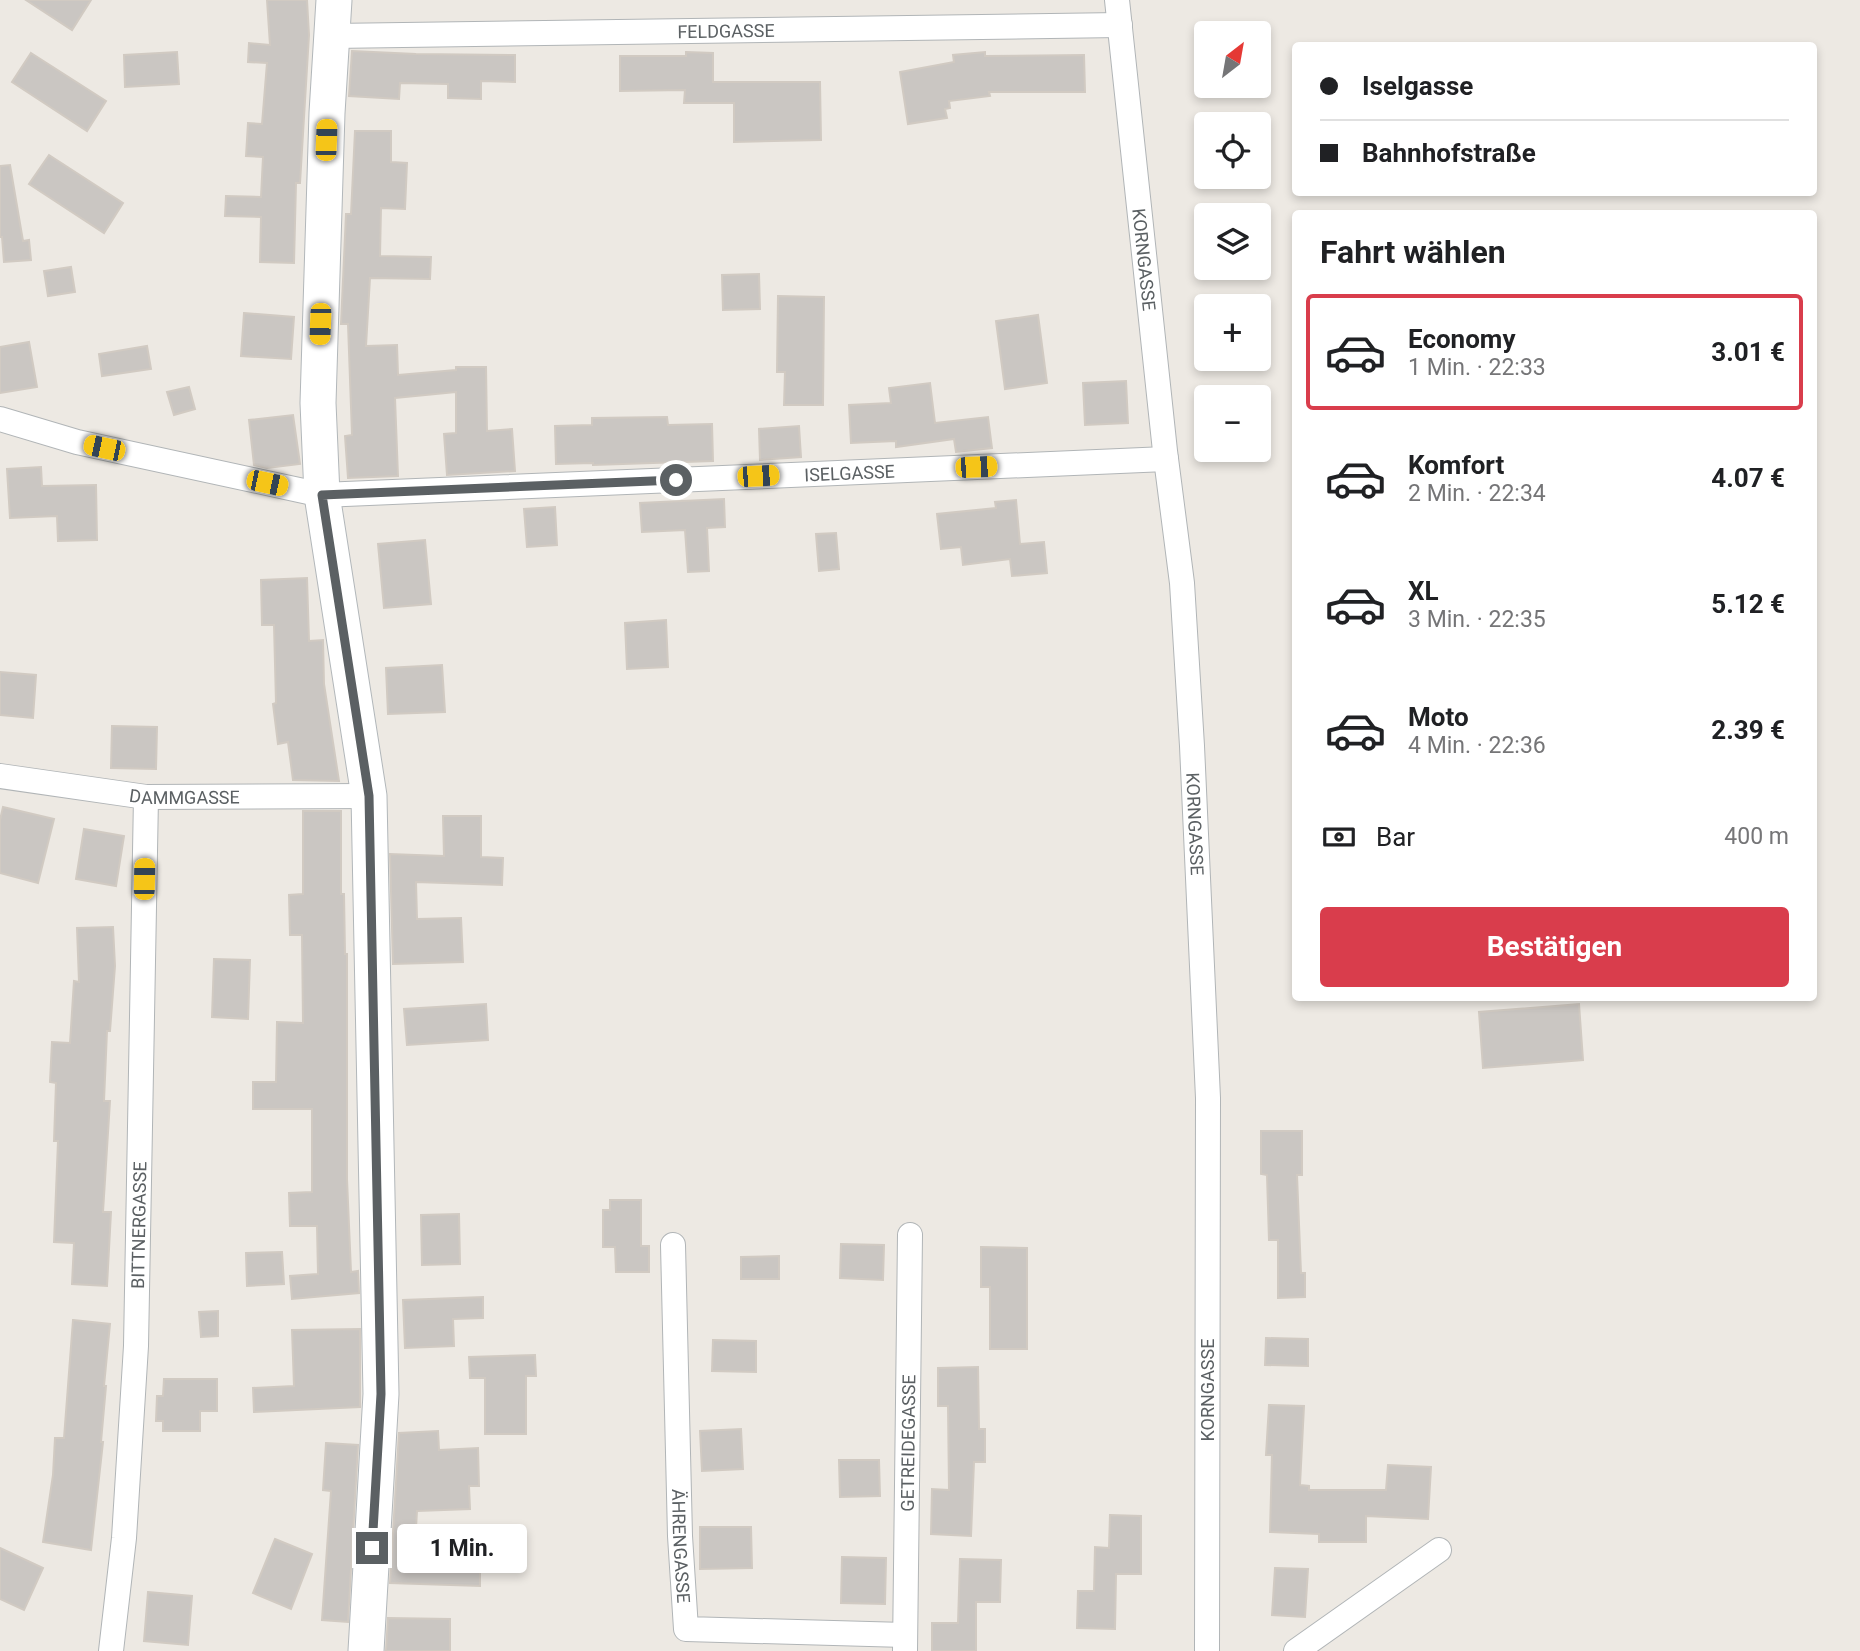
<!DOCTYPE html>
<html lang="de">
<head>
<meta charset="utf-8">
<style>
  :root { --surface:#fff; --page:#f6f6f6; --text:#202124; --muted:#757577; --line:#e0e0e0; --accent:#d93d4c }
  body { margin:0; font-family:Roboto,sans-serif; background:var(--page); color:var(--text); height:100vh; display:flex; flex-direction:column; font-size:26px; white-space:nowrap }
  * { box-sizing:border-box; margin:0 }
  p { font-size:23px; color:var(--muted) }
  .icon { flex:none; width:38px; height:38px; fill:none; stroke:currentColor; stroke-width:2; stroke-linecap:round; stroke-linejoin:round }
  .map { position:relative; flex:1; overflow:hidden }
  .sheet { position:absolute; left:1292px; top:210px; width:525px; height:791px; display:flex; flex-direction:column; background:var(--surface); border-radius:7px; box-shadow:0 4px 10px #0003 }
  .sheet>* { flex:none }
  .guide { position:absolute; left:1292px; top:42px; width:525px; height:154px; border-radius:7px; box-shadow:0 4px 10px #0003; display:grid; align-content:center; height:154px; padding:0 28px; background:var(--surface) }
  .needle { width:46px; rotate:31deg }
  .fabs { position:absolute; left:1194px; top:21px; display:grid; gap:14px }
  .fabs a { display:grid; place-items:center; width:77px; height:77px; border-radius:7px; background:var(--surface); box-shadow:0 4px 10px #0003; font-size:35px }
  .end { position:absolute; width:32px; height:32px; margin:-16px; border:9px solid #5b6063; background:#fff; box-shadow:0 0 0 4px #fff }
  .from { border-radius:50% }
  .bubble { position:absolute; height:49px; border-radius:7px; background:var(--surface); box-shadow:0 4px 10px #0003; font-size:23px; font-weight:700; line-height:49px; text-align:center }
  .car { position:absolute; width:21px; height:42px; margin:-21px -10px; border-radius:9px; box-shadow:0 0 5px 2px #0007; background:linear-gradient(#f5c518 24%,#345 0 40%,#f5c518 0 76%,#345 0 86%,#f5c518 0) }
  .guide b { display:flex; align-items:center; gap:24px; height:66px; font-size:26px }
  .guide b+b { border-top:2px solid var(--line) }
  .guide i { width:18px; height:18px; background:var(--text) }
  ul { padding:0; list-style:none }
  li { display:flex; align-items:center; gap:21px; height:116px; margin:0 14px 10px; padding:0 14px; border:4px solid transparent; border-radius:7px }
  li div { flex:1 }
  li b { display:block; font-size:26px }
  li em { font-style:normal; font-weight:700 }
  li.on { border-color:var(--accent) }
  li>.icon { width:63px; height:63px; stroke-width:1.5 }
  h2 { padding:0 28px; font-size:32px; line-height:84px }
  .pay { display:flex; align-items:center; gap:18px; height:77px; padding:0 28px; font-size:26px }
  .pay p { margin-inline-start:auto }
  .button { display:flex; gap:14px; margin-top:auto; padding:14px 28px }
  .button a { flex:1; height:80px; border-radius:7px; background:var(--accent); color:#fff; font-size:28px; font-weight:700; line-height:80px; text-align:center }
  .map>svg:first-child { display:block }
</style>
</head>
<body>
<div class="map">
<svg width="1860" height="1651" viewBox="0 0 1860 1651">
  <rect width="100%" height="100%" fill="#ede9e3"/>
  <path fill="#cac6c2" stroke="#d1cac2" stroke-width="2" d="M 26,0 L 91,0 L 72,30 Z
    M 267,0 L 307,0 L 309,35 L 300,183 L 296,183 L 294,263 L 260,262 L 261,217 L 225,216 L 226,196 L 261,197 L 263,157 L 246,156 L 248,123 L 262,124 L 267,63 L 248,62 L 249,43 L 270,45 Z
    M 352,51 L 416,54 L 515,55 L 515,82 L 481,81 L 481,99 L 448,98 L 448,84 L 400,83 L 399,99 L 349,96 Z
    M 177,52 L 179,84 L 125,87 L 124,55 Z
    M 686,52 L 713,53 L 713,82 L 820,82 L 821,140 L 734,142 L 734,103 L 684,103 L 685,90 L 620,91 L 620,56 L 686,56 Z
    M 985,52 L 985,56 L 1084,55 L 1085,92 L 989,92 L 990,96 L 949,101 L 950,108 L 945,109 L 947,118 L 908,124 L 900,72 L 954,62 L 953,55 Z
    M 31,53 L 106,101 L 87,131 L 12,82 Z
    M 355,131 L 391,131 L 391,162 L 407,163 L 405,209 L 381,208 L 380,256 L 431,257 L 430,279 L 370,278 L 366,346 L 397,345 L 398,375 L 456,370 L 456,367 L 486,367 L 487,431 L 512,429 L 515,471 L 447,475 L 444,434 L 456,433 L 456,392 L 395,398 L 398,476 L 348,478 L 345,436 L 352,435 L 348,324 L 341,324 L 346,214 L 351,214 Z
    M 49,155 L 123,203 L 104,233 L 29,184 Z
    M 10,165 L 23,241 L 29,240 L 31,260 L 4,262 L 2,237 L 0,237 L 0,166 Z
    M 71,267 L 75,292 L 48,296 L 44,271 Z
    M 759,274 L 760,309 L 723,310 L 722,275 Z
    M 778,296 L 824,297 L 823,405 L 784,405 L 785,372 L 777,372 Z
    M 244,313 L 294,317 L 291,359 L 241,356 Z
    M 1038,315 L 1047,383 L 1005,389 L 996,321 Z
    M 29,342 L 37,387 L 0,393 L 0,347 Z
    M 147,346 L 151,369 L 102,376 L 99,354 Z
    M 1126,381 L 1128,423 L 1085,425 L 1083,383 Z
    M 930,383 L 935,423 L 988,417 L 992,448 L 956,452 L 954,439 L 896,447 L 896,441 L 851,443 L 849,405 L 891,403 L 889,388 Z
    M 189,387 L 195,409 L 174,415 L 167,392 Z
    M 293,415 L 300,464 L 267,468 L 254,465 L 249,420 Z
    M 667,417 L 668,425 L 712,424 L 713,461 L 593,465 L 593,463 L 556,464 L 555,426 L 592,425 L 592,418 Z
    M 799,426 L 801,457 L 760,460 L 759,429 Z
    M 41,467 L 42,486 L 96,485 L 97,540 L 58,541 L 57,516 L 10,518 L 7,469 Z
    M 724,499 L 725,527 L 707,528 L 709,571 L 688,572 L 685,530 L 642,532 L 640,503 Z
    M 1016,500 L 1020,544 L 1044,542 L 1047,573 L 1012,576 L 1010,559 L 963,565 L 961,547 L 941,549 L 937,514 L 996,508 L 995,502 Z
    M 555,507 L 557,545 L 527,547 L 524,509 Z
    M 836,533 L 839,569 L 819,571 L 816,534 Z
    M 425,540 L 431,604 L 384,608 L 378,544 Z
    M 307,578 L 309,641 L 323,640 L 324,684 L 339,781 L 293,780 L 288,742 L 278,744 L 273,704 L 276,703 L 274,625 L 262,625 L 261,580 Z
    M 666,620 L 668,667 L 627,669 L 625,623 Z
    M 442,665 L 445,712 L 388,714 L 386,668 Z
    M 0,672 L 36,675 L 33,718 L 0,715 Z
    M 112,726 L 157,727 L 156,769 L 111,768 Z
    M 3,807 L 54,819 L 38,883 L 0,873 L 0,820 Z
    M 303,811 L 341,811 L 341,894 L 344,894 L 345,954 L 347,954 L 347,1179 L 351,1272 L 358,1271 L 359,1293 L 292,1299 L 290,1276 L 318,1274 L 317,1226 L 290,1226 L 289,1193 L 312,1192 L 312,1109 L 253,1109 L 253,1082 L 276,1082 L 277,1022 L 303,1023 L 302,935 L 290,935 L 289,895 L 303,894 Z
    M 443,816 L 481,816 L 481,857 L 503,858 L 502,885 L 416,882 L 417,919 L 461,918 L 463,962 L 393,964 L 390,854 L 444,856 Z
    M 84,829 L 124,836 L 116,886 L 76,879 Z
    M 113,927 L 115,966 L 110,1031 L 107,1031 L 104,1101 L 110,1101 L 103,1212 L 111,1212 L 107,1286 L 72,1284 L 74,1243 L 54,1242 L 58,1141 L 54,1141 L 56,1083 L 50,1082 L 52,1042 L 70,1043 L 74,981 L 79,982 L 77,928 Z
    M 214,959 L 250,960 L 248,1019 L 212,1017 Z
    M 486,1004 L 488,1040 L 407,1045 L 404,1009 Z
    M 1579,1004 L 1583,1060 L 1483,1068 L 1479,1012 Z
    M 1261,1131 L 1302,1131 L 1302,1175 L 1297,1175 L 1301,1273 L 1305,1273 L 1305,1297 L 1278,1298 L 1278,1240 L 1269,1240 L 1267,1175 L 1261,1174 Z
    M 610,1200 L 641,1200 L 641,1246 L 649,1246 L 649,1272 L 616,1272 L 615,1247 L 603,1247 L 603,1210 L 610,1210 Z
    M 459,1214 L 460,1264 L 422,1265 L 421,1215 Z
    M 841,1244 L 884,1245 L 883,1280 L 840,1278 Z
    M 981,1247 L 1027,1248 L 1027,1349 L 990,1349 L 990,1287 L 981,1287 Z
    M 282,1252 L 284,1284 L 247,1286 L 246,1253 Z
    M 779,1256 L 779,1279 L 741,1279 L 741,1257 Z
    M 483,1297 L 483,1318 L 453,1319 L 454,1346 L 405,1348 L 403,1300 Z
    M 218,1311 L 218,1336 L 201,1337 L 199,1312 Z
    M 73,1320 L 110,1324 L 104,1386 L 106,1386 L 101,1442 L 103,1442 L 91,1550 L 43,1542 L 53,1475 L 55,1438 L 64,1438 Z
    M 360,1329 L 360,1407 L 254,1412 L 253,1388 L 294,1386 L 292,1330 Z
    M 1266,1338 L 1308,1339 L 1308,1366 L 1265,1365 Z
    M 713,1340 L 756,1341 L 756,1372 L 712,1371 Z
    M 535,1355 L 536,1376 L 526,1376 L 526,1434 L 485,1434 L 485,1378 L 470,1378 L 469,1357 Z
    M 978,1367 L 979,1429 L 985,1429 L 985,1462 L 974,1462 L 971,1536 L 931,1534 L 932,1489 L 949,1490 L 948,1406 L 938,1406 L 938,1368 Z
    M 164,1379 L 217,1379 L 217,1411 L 200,1411 L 200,1431 L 163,1431 L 163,1421 L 156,1421 L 157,1396 L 163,1396 Z
    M 1269,1405 L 1304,1406 L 1300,1485 L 1309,1486 L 1309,1490 L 1386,1490 L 1388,1465 L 1431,1467 L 1428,1519 L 1366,1516 L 1366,1542 L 1319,1542 L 1319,1534 L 1270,1532 L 1272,1455 L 1266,1455 Z
    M 741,1429 L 743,1469 L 702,1471 L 700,1431 Z
    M 438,1431 L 439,1450 L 478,1448 L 479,1486 L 469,1486 L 470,1509 L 417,1511 L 414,1563 L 450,1564 L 450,1552 L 480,1553 L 480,1586 L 390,1583 L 399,1433 Z
    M 326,1443 L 358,1445 L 348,1622 L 322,1620 L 331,1491 L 323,1490 Z
    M 839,1460 L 879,1460 L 880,1496 L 840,1497 Z
    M 1110,1515 L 1141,1516 L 1141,1574 L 1116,1574 L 1115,1629 L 1077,1628 L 1078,1591 L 1094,1591 L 1095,1547 L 1109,1548 Z
    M 700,1527 L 751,1527 L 752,1568 L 700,1569 Z
    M 275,1539 L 312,1554 L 291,1609 L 253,1593 Z
    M 0,1548 L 43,1568 L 24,1610 L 0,1599 Z
    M 842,1557 L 886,1558 L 885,1604 L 841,1603 Z
    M 960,1559 L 1001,1560 L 1000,1602 L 976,1602 L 976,1651 L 932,1651 L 932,1623 L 958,1623 Z
    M 1275,1568 L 1308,1569 L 1305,1617 L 1272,1615 Z
    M 148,1592 L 192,1596 L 188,1645 L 144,1641 Z
    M 388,1618 L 450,1619 L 450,1651 L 386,1651 Z"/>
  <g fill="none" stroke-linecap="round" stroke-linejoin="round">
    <defs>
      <g id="street">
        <path id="s1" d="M 1117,0 L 1165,451 L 1182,583 L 1192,746 L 1208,1098 L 1207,1651"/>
        <path id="s2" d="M 332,36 L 1120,25"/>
        <path id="s3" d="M 0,419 L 77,442 L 322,495 L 1166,459"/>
        <path id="s4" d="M 0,776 L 146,797 L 369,796"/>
        <path id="s5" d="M 673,1245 L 680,1536 L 686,1629 L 905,1635"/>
        <path id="s6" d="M 111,1651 L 124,1538 L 136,1346 L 146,797"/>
        <path id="s7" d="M 905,1651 L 910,1235"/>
        <path d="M 1296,1651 L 1439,1550"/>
      </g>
      <path id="secondary" d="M 334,0 L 327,113 L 318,403 L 322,495 L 369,796 L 381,1394 L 366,1651"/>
    </defs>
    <use href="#street" stroke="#b1b5b7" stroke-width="26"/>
    <use href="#secondary" stroke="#b2b7ba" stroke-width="37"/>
    <use href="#street" stroke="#fff" stroke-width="24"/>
    <use href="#secondary" stroke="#fff" stroke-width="35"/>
  </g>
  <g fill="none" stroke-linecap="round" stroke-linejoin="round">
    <path stroke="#5b6063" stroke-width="9" d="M 372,1548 L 381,1394 L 369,796 L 322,495 L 676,480"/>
  </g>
  <g text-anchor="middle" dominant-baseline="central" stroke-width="7" stroke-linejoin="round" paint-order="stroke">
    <g font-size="18" fill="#5b6063" stroke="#fff">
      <text stroke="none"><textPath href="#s2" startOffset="394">FELDGASSE</textPath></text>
      <text stroke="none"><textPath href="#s1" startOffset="261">KORNGASSE</textPath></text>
      <text stroke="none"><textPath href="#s3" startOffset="859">ISELGASSE</textPath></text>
      <text stroke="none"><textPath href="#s4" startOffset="186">DAMMGASSE</textPath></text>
      <text stroke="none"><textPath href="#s1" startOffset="828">KORNGASSE</textPath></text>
      <text stroke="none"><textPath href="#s6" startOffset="427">BITTNERGASSE</textPath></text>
      <text transform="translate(1207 1390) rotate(-90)">KORNGASSE</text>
      <text stroke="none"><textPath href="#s7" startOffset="208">GETREIDEGASSE</textPath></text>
      <text stroke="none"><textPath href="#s5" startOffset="301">ÄHRENGASSE</textPath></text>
    </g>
  </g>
</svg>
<div class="fabs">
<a><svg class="needle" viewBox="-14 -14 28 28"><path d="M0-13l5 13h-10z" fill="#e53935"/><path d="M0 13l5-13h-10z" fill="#757577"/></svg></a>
<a><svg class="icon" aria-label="locate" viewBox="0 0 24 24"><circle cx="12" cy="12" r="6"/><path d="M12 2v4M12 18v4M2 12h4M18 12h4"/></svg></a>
<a><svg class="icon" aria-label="layers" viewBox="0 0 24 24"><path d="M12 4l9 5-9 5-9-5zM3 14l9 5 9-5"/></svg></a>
<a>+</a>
<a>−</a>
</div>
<i class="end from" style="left:676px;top:480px"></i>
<i class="end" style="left:372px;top:1548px"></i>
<div class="bubble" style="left:397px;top:1524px;width:130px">1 Min.</div>
<i class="car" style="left:326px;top:140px;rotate:2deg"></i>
<i class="car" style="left:320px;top:324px;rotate:182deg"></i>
<i class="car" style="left:104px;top:448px;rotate:282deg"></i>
<i class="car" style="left:976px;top:467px;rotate:88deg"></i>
<i class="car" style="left:758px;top:476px;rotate:87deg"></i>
<i class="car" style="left:267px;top:483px;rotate:102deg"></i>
<i class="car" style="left:144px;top:879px;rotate:1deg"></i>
<div class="guide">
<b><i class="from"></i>Iselgasse</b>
<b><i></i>Bahnhofstraße</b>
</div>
<section class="sheet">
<h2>Fahrt wählen</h2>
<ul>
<li class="on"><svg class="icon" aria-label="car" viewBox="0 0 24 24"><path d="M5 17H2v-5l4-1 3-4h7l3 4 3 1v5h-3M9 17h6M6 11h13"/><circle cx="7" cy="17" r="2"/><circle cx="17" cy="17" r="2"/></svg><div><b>Economy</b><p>1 Min. · 22:33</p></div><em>3.01 €</em></li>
<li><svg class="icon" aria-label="car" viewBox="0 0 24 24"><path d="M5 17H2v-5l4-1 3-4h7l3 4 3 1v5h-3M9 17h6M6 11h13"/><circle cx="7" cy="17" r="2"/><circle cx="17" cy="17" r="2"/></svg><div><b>Komfort</b><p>2 Min. · 22:34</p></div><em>4.07 €</em></li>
<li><svg class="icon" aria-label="car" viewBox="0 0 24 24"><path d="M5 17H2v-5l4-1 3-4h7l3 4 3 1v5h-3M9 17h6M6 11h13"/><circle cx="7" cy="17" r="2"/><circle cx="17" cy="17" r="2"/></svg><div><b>XL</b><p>3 Min. · 22:35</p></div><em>5.12 €</em></li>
<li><svg class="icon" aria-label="car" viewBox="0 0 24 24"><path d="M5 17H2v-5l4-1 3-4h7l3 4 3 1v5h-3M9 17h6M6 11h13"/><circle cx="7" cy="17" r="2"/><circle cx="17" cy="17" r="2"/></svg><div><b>Moto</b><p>4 Min. · 22:36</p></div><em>2.39 €</em></li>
</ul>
<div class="pay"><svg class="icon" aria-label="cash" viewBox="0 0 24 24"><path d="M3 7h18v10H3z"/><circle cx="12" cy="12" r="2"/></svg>Bar<p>400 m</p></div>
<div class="button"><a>Bestätigen</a></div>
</section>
</div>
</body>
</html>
